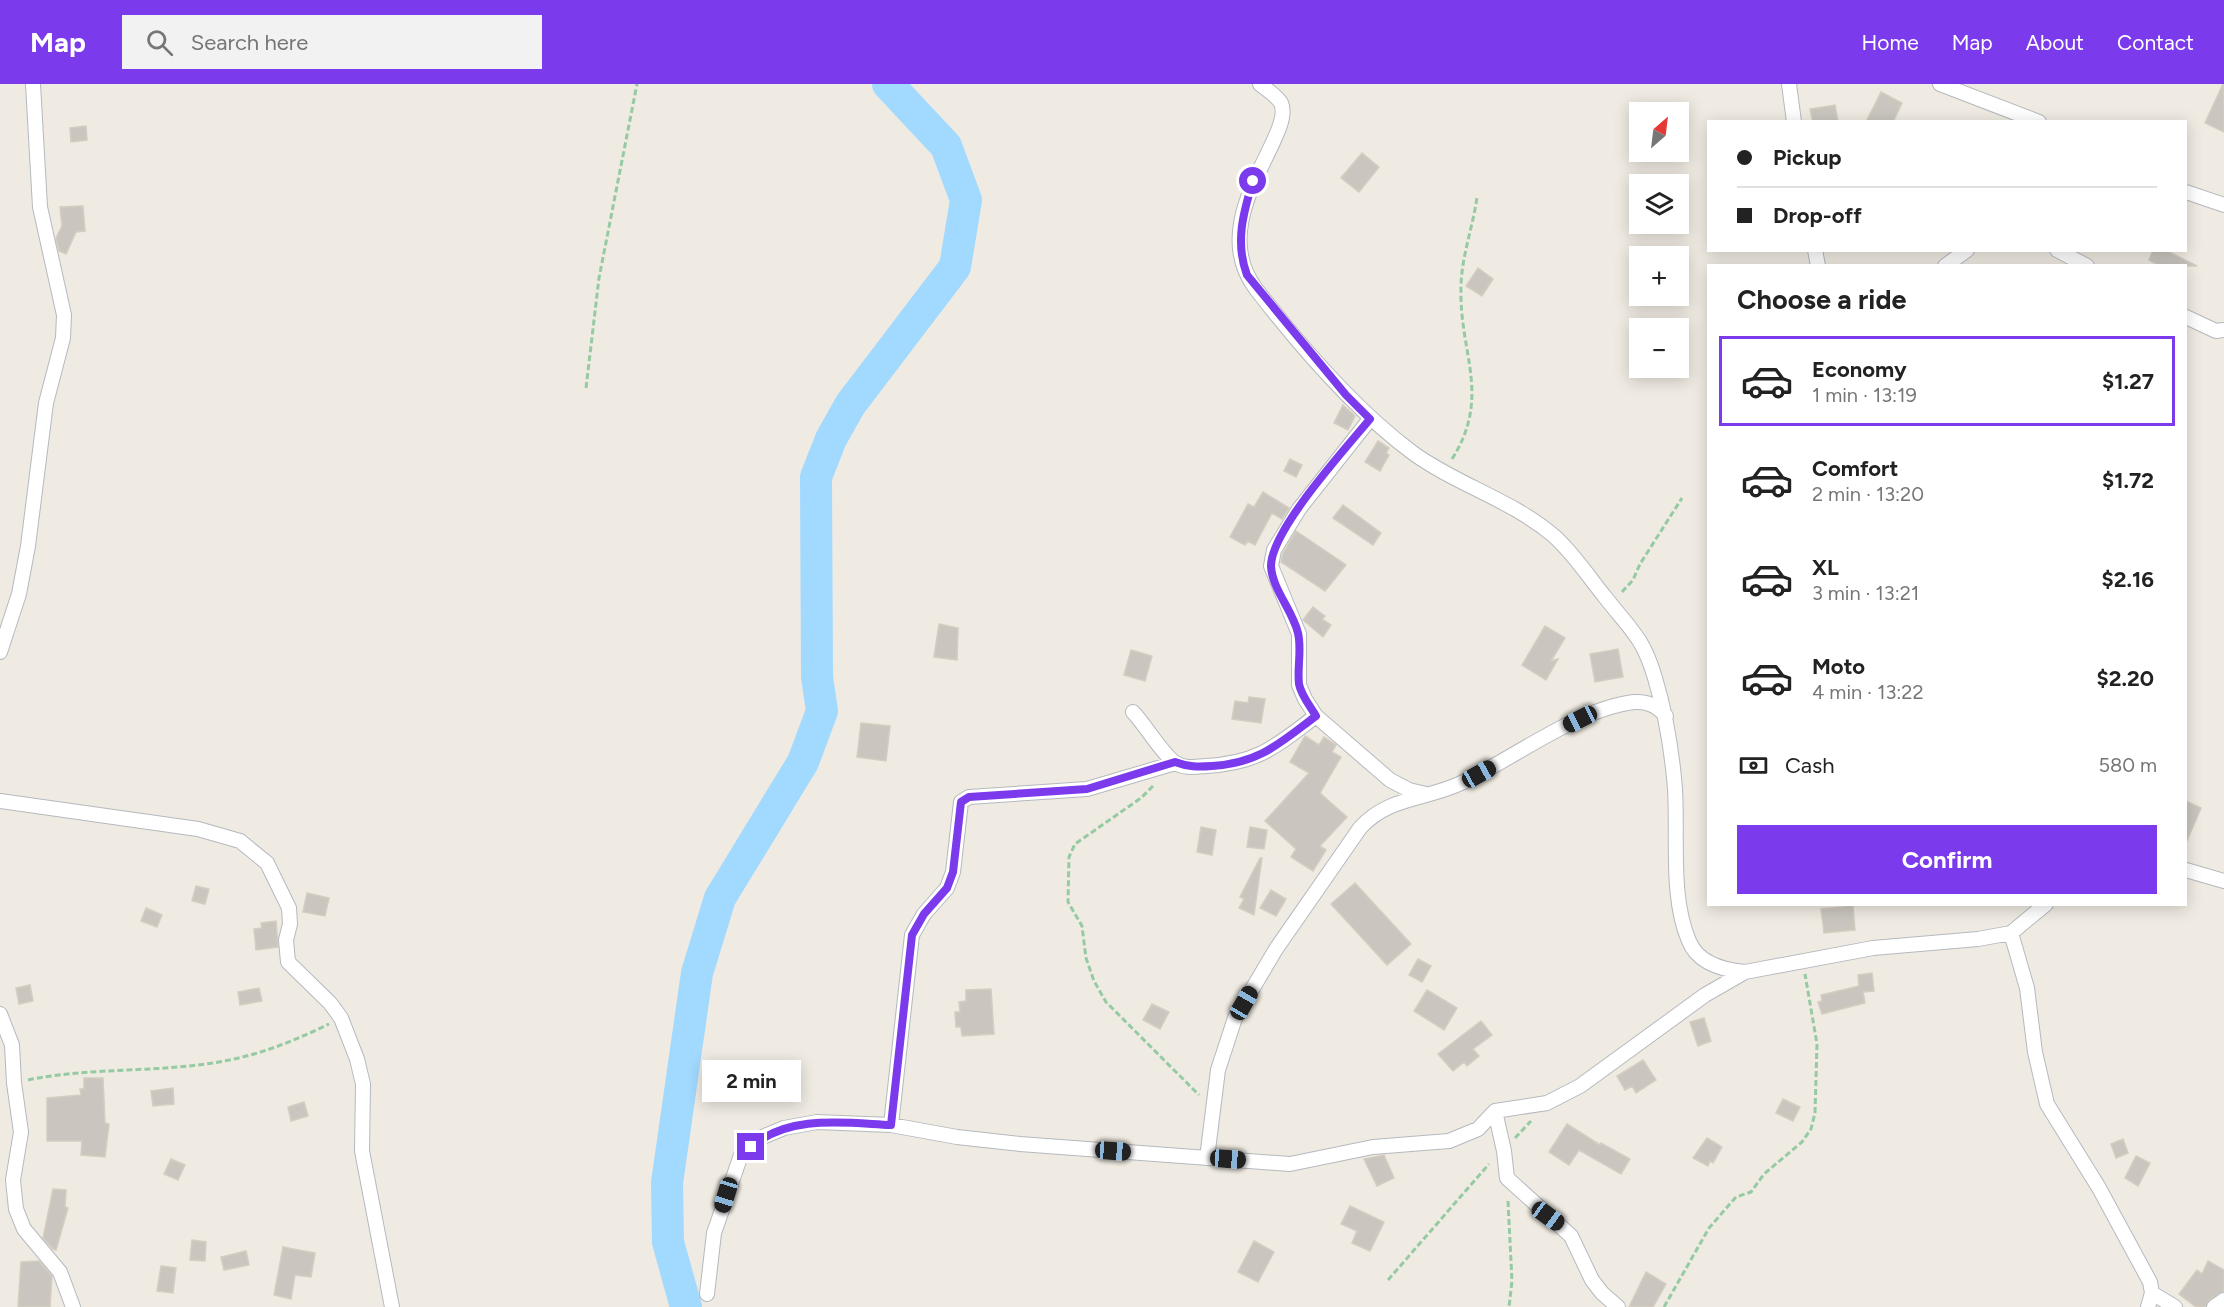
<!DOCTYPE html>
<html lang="en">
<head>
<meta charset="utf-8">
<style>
  :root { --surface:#fff; --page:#f2f2f2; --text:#222; --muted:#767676; --line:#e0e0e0; --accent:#7c3aed }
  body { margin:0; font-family:Figtree,sans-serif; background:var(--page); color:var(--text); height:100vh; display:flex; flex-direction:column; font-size:22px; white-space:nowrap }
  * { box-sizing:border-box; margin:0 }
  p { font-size:20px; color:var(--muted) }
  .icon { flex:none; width:33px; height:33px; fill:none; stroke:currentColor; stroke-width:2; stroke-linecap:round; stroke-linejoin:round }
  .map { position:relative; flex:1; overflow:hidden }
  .details { position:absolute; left:1707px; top:180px; width:480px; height:642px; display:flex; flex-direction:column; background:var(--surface); border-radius:0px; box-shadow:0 3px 15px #0003 }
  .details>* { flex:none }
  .top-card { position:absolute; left:1707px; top:36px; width:480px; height:132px; border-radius:0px; box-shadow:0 3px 15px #0003; display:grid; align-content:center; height:132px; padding:0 30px; background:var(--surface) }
  .needle { width:39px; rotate:28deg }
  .buttons { position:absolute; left:1629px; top:18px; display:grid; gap:12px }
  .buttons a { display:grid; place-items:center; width:60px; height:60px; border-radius:0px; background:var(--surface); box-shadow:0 3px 15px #0003; font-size:30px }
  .end { position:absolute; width:27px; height:27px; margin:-14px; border:8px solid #7c3aed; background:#fff; box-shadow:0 0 0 3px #fff }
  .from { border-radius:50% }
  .bubble { position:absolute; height:42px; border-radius:0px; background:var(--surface); box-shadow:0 3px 15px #0003; font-size:20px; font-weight:700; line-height:42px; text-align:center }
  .car { position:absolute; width:18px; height:36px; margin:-18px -9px; border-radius:8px; box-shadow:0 0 4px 2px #0007; background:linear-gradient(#222 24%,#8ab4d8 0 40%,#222 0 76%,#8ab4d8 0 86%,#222 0) }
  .top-card b { display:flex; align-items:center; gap:21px; height:57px; font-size:22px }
  .top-card b+b { border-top:2px solid var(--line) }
  .top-card i { width:15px; height:15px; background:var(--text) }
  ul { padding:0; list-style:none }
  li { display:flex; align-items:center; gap:18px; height:90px; margin:0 12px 9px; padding:0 18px; border:3px solid transparent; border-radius:0px }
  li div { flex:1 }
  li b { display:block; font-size:22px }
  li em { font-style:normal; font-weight:700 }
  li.selected { border-color:var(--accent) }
  li>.icon { width:54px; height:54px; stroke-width:1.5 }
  h2 { padding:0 30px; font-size:27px; line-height:72px }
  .pay { display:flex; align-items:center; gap:15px; height:66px; padding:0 30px; font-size:22px }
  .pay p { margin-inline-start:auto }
  .cta { display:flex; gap:12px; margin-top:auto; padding:12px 30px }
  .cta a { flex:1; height:69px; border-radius:0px; background:var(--accent); color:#fff; font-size:24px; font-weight:700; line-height:69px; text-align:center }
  header { display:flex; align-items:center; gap:36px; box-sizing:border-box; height:84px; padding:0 30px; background:var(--accent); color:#fff }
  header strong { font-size:28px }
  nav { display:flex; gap:33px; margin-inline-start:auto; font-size:21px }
  .search { width:420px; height:54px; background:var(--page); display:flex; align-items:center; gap:15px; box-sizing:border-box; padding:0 21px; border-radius:0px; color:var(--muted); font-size:22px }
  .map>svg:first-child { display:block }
</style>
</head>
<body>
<header>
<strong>Map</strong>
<div class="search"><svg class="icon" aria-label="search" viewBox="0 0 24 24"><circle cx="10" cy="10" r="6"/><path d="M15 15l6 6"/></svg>Search here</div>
<nav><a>Home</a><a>Map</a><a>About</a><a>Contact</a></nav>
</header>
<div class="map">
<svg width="2224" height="1223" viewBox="0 0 2224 1223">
  <rect width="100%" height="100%" fill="#efebe2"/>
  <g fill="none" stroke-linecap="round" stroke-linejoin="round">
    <path stroke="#a2d9ff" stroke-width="32" d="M 686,1223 L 668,1158 L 667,1099 L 697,889 L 720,814 L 803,678 L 822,627 L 817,593 L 816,393 L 831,355 L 850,321 L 955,183 L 966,116 L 946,62 L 888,0"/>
  </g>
  <path fill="#cac6bf" stroke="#d4cdc0" stroke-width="1.5" d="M 2223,0 L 2224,0 L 2224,48 L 2205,39 Z
    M 1881,8 L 1902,19 L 1893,38 L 1866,38 Z
    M 1835,21 L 1838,38 L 1813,38 L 1810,25 Z
    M 86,42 L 87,56 L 71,58 L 70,44 Z
    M 1362,69 L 1379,83 L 1359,108 L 1341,94 Z
    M 83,122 L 85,147 L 76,148 L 66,170 L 59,167 L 56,154 L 62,142 L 60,123 Z
    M 2153,166 L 2165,166 L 2197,182 L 2160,182 L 2149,176 Z
    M 1478,184 L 1493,195 L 1482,212 L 1466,202 Z
    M 1343,321 L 1355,332 L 1348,346 L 1334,339 Z
    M 1378,357 L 1389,364 L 1386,369 L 1389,371 L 1380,387 L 1365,378 Z
    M 1290,375 L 1302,381 L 1296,393 L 1284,387 Z
    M 1263,408 L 1289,424 L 1282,435 L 1272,429 L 1255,461 L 1248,457 L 1245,461 L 1230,453 L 1248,420 L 1254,423 Z
    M 1343,421 L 1381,449 L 1373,461 L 1333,434 Z
    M 1296,447 L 1346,481 L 1325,507 L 1281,478 L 1283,469 Z
    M 1313,523 L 1325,532 L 1322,535 L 1331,541 L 1323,553 L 1303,536 Z
    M 939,540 L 958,544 L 957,576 L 934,573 Z
    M 1545,542 L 1565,554 L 1551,577 L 1558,575 L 1546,596 L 1522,581 Z
    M 1618,565 L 1623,593 L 1595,598 L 1590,570 Z
    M 1131,566 L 1152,572 L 1145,597 L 1124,591 Z
    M 1249,613 L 1265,615 L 1261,639 L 1232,635 L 1235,617 L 1248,619 Z
    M 861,639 L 890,642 L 886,677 L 857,673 Z
    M 1305,652 L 1319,661 L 1324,653 L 1336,661 L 1332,668 L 1341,673 L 1320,709 L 1347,733 L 1320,762 L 1326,766 L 1313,787 L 1291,773 L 1296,765 L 1265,737 L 1309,689 L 1290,678 Z
    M 2186,717 L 2201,724 L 2186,759 Z
    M 1201,743 L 1216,746 L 1212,771 L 1197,768 Z
    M 1250,743 L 1267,746 L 1264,765 L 1247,763 Z
    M 1260,774 L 1262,774 L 1254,831 L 1239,824 L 1244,815 L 1240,813 Z
    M 1355,799 L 1411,860 L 1387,881 L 1331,820 Z
    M 196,802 L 209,805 L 205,820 L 192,817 Z
    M 1271,806 L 1286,815 L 1276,832 L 1260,824 Z
    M 307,809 L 329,814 L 325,832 L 303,828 Z
    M 1853,822 L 1855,846 L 1824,849 L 1821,825 Z
    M 146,824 L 162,831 L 157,843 L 141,837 Z
    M 276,837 L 278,863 L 256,866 L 254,845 L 262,844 L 261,839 Z
    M 1418,875 L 1431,882 L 1422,898 L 1409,891 Z
    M 1872,889 L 1874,907 L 1863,908 L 1865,919 L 1822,930 L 1818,918 L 1822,917 L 1821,911 L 1859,902 L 1858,891 Z
    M 30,901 L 33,917 L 19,920 L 16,904 Z
    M 259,904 L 262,917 L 240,921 L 238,908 Z
    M 991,905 L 994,950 L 962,952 L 961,943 L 956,943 L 955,928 L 960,928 L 959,918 L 966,917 L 966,906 Z
    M 1427,906 L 1457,924 L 1444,946 L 1414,927 Z
    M 1152,920 L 1169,928 L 1160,945 L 1143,936 Z
    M 1704,934 L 1711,957 L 1698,962 L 1690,938 Z
    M 1481,937 L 1492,951 L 1473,965 L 1479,972 L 1467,982 L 1464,978 L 1453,987 L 1438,970 Z
    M 1643,976 L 1656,996 L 1636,1009 L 1632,1002 L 1625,1006 L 1617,992 Z
    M 84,994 L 103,994 L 105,1039 L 109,1040 L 105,1073 L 81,1071 L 82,1057 L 47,1057 L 47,1014 L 81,1011 L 80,1005 L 84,1005 Z
    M 173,1004 L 174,1020 L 153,1022 L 151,1007 Z
    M 1783,1015 L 1800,1023 L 1793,1037 L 1776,1029 Z
    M 304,1018 L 308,1032 L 291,1037 L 288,1023 Z
    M 1567,1040 L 1600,1061 L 1601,1059 L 1630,1075 L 1621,1090 L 1579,1066 L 1569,1081 L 1549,1068 Z
    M 1707,1054 L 1722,1063 L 1713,1079 L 1710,1077 L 1708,1082 L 1693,1074 Z
    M 2123,1055 L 2128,1069 L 2116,1074 L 2111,1060 Z
    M 1384,1071 L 1394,1094 L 1377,1102 L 1364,1075 Z
    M 2136,1072 L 2150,1079 L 2138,1102 L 2125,1094 Z
    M 171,1075 L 185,1081 L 178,1096 L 164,1090 Z
    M 53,1105 L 66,1106 L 65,1123 L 68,1124 L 56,1166 L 53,1165 L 43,1154 Z
    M 1350,1122 L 1384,1138 L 1370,1167 L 1352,1159 L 1357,1147 L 1341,1140 Z
    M 192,1156 L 206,1158 L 205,1177 L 190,1176 Z
    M 1254,1157 L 1274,1168 L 1258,1198 L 1238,1188 Z
    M 283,1163 L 315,1169 L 311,1193 L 295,1191 L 291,1215 L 274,1211 Z
    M 246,1167 L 249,1181 L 224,1186 L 221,1173 Z
    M 39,1177 L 52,1192 L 50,1223 L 18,1223 L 21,1178 Z
    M 2208,1177 L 2224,1186 L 2224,1207 L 2209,1216 L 2205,1223 L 2196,1223 L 2179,1210 L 2197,1186 L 2202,1190 Z
    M 161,1182 L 176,1184 L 173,1209 L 157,1207 Z
    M 1646,1188 L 1666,1200 L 1653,1223 L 1629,1223 Z"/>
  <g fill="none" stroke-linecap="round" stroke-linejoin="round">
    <defs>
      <path id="street" d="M 1260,0 C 1266,5 1277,12 1281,19 C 1296,51 1203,135 1256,205 C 1300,262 1355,326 1413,369 C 1457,401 1512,416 1554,452 C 1574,470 1588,492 1605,513 C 1630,545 1643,553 1655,594 C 1666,631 1672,667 1675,705 C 1678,752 1670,814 1689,857 C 1698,880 1724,886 1745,888
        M 1789,0 L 1794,38
        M 1940,0 L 2039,38
        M 2186,108 L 2224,121
        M 1815,166 L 1818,182
        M 2057,166 L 2087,182
        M 1945,182 L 1967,166
        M 2186,233 L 2216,247 L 2224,246
        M 1370,335 L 1299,425 L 1274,466 L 1271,482 L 1299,550 L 1299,601 L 1305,615 L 1316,632 L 1390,696 L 1409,706 L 1426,710
        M 0,568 L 19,510 L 28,462 L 46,319 L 63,254 L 64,231 L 40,123 L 33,0
        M 1133,628 C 1146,642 1161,668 1174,678 C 1184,685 1195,683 1206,682 C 1259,679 1276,662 1316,632
        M 0,717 L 198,745 L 240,757 L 267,779 L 289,824 L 290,840 L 286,856 L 288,878 L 330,919 L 341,934 L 357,975 L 363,1000 L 362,1067 L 392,1223
        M 2186,786 L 2224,797
        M 2011,849 L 2027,904 L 2035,968 L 2047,1020 L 2099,1104 L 2150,1198 L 2152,1209 L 2148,1223
        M 0,930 L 12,961 L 14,999 L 21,1048 L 13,1096 L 16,1125 L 24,1145 L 60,1188 L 73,1223
        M 1495,1027 L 1504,1067 L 1507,1094 L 1571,1152 L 1592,1196 L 1602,1209 L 1618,1223
        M 891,1041 L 912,851 L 924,830 L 947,804 L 953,788 L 961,718 L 969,713 L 1087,705 L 1175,679
        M 1207,1074 L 1218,986 L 1235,934 L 1276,865 L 1360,744 C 1388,713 1424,716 1459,700 C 1512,676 1576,625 1634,618 C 1648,617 1657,622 1666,632
        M 2152,1209 L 2175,1223
        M 707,1210 L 714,1149 L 741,1071 L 760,1054 L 784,1044 L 817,1038 L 891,1041 L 957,1053 L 1020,1060 L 1290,1080 L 1373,1063 L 1449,1057 L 1478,1045 L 1495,1027 L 1547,1019 L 1580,1002 L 1705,911 L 1745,888 L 1873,864 L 1978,855 L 2011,849 L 2046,820
        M 2214,1223 L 2224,1216"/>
    </defs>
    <use href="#street" stroke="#b5b9be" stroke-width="16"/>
    <path stroke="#95caa2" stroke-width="3" stroke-dasharray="6 3" stroke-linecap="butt" d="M 586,304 L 599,194 L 637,0
      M 1452,375 C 1492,312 1459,269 1461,204 C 1461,174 1473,143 1477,113
      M 1622,508 L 1633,496 L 1640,480 L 1682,414
      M 1153,702 L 1141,714 L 1075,760 L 1069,773 L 1068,818 L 1082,842 L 1086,874 L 1094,897 L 1106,918 L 1199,1011
      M 28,996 C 95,982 166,990 234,975 C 267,968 298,955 329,940
      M 1515,1054 L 1531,1037
      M 1508,1117 L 1512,1197 L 1509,1223
      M 1388,1196 L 1489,1080
      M 1664,1223 L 1709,1144 L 1736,1113 L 1751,1108 L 1764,1090 L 1802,1058 L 1811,1045 L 1815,1029 L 1817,960 L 1805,890"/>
    <use href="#street" stroke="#fff" stroke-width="14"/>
  </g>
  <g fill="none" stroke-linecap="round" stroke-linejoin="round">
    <path stroke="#7c3aed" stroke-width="8" d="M 751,1063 C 789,1030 845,1039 891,1041 L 912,851 L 924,830 L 947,804 L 953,788 L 961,718 L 969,713 L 1087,705 L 1175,678 C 1188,683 1198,683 1212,682 C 1260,679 1280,659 1316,632 C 1310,622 1301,611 1299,600 C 1297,583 1302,566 1298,549 C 1293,527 1272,505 1271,482 C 1271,446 1346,364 1370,335 L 1346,311 L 1247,191 C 1235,159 1243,129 1253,97"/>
  </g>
</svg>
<div class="buttons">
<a><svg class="needle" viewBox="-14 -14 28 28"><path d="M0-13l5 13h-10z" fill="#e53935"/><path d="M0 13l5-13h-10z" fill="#767676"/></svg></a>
<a><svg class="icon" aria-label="layers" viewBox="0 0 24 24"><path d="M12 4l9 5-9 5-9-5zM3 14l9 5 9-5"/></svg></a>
<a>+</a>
<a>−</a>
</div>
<i class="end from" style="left:1253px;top:97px"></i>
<i class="end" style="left:751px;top:1063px"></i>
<div class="bubble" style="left:702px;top:976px;width:99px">2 min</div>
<i class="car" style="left:1580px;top:635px;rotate:243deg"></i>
<i class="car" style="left:1479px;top:690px;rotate:61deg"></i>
<i class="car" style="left:1244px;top:919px;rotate:30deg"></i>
<i class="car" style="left:1113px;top:1067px;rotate:94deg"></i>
<i class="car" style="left:1228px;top:1075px;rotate:94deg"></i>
<i class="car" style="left:726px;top:1111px;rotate:197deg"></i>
<i class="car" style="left:1548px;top:1132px;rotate:126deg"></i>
<div class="top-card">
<b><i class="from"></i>Pickup</b>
<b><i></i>Drop-off</b>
</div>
<section class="details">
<h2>Choose a ride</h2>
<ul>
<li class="selected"><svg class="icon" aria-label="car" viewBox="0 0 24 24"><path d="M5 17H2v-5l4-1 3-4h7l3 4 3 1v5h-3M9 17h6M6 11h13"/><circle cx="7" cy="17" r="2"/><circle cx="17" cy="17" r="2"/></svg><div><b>Economy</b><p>1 min · 13:19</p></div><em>$1.27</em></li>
<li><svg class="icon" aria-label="car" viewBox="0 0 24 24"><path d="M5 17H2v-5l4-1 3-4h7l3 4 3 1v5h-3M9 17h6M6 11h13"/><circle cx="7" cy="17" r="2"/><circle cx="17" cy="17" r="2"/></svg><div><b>Comfort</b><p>2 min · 13:20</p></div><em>$1.72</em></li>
<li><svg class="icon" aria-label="car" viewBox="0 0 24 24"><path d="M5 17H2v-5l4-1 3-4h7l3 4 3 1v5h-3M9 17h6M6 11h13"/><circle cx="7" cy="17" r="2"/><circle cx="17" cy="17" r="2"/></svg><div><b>XL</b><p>3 min · 13:21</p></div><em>$2.16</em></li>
<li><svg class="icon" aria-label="car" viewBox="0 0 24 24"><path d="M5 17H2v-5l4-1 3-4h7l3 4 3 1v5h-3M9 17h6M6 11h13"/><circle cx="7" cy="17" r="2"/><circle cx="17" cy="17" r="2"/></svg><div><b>Moto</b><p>4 min · 13:22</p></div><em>$2.20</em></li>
</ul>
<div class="pay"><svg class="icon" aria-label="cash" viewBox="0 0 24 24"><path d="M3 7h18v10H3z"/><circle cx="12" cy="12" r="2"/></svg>Cash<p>580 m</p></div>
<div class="cta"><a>Confirm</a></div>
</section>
</div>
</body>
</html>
